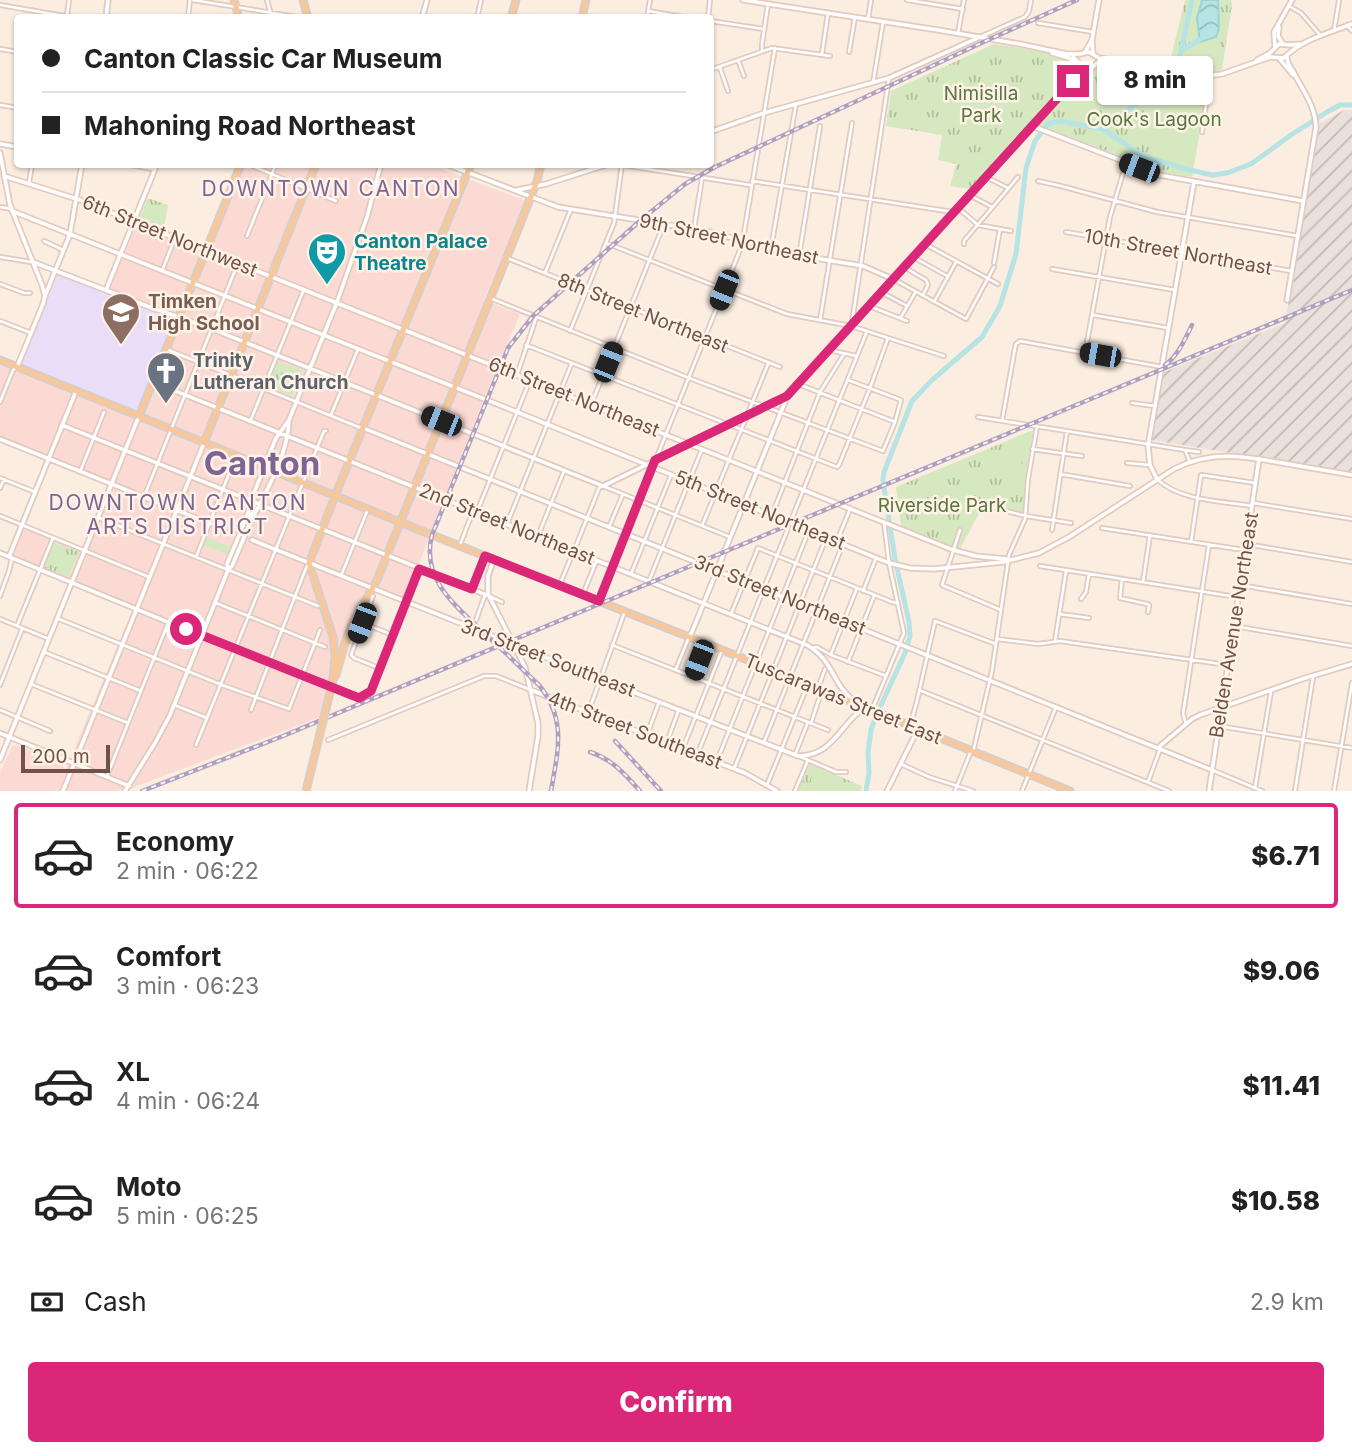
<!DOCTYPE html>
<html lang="en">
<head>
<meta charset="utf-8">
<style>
  :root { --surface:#fff; --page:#f2f2f2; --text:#222; --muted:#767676; --line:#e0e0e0; --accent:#db2777 }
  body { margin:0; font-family:Inter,sans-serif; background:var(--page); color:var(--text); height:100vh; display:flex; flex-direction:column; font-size:26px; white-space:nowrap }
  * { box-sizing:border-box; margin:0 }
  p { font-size:23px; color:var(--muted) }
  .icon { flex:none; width:38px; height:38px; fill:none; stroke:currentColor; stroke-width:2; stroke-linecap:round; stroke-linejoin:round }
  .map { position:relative; height:791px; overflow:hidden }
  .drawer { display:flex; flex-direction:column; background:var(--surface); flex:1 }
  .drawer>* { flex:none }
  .hud { position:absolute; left:14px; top:14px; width:700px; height:154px; border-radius:7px; box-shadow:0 2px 5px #0004; display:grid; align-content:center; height:154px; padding:0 28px; background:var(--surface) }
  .scale { position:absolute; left:21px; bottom:18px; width:89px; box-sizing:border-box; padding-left:7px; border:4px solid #715148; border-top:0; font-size:19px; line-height:24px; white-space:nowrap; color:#715148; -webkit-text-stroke:5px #fff2e6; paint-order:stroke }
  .end { position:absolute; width:32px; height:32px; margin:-16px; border:9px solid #db2777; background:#fff; box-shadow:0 0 0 4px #fff }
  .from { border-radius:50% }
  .bubble { position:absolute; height:49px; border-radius:7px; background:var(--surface); box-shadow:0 2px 5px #0004; font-size:23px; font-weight:800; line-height:49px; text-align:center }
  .car { position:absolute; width:21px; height:42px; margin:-21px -10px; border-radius:9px; box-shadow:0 0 5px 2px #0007; background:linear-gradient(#222 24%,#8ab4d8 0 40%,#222 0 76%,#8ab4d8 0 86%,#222 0) }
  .hud b { display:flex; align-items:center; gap:24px; height:66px; font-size:26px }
  .hud b+b { border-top:2px solid var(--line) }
  .hud i { width:18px; height:18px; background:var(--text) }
  ul { padding:12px 0 0; list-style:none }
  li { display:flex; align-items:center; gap:21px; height:105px; margin:0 14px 10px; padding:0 14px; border:4px solid transparent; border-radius:7px }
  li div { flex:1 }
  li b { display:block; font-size:26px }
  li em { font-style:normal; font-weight:800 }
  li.current { border-color:var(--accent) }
  li>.icon { width:63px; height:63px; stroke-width:1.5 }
  .pay { display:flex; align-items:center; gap:18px; height:77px; padding:0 28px; font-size:26px }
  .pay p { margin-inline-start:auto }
  .button { display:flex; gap:14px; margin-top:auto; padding:14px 28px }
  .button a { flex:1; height:80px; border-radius:7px; background:var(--accent); color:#fff; font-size:28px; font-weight:800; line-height:80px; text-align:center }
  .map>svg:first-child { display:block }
</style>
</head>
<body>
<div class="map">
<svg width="1352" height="791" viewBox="0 0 1352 791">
  <defs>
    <pattern id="industrial-furrows" width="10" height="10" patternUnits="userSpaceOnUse" patternTransform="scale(1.75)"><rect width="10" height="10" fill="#eae1dc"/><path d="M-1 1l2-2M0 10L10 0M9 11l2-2" fill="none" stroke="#c2b9b4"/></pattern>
    <pattern id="grass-tufts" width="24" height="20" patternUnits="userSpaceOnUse" patternTransform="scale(1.75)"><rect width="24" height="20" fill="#d6e8c0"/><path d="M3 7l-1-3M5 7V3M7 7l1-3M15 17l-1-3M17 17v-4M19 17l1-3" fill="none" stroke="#b2be9e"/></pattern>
    <pattern id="water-waves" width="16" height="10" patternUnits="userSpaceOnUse" patternTransform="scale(1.75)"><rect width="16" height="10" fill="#b6e3e4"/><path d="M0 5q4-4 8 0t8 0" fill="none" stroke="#98babb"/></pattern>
  </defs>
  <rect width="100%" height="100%" fill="#fbede0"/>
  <path fill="#fcdad4" d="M 241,165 L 431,165 L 526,201 L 484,300 L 520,314 L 482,404 L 405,599 L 372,585 L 346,633 L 321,717 L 134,787 L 119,791 L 0,791 L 0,773 L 12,746 L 16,745 L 62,763 L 65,772 L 134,606 L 12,555 L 23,529 L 82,552 L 107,486 L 0,442 L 0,356 L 137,411 L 183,316 L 110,289 L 139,219 L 205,244 Z"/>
  <path fill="url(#industrial-furrows)" d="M 1344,110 L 1352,110 L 1352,473 L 1152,440 L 1164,372 L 1285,323 L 1320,123 Z"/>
  <path fill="#eaddf7" d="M 58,274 L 176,319 L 137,411 L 21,364 Z"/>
  <path fill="url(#grass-tufts)" d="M 1185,0 L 1231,0 L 1232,5 L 1222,69 L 1209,81 L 1192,177 L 1161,172 L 1039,125 L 1085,74 L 1101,64 L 1167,74 Z
    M 994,44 C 1017,48 1054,51 1073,63 L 1073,70 L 1061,89 L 972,189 L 950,186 L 956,164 L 938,160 L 942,135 L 886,126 L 891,91 Z
    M 147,199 L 151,199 L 168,205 L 164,229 L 139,219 Z
    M 277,361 L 302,370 L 292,396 L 267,385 Z
    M 1033,430 L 1025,481 L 1024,513 L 984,504 L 960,549 L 901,526 L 896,487 Z
    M 206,537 L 231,547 L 228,555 L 203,545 Z
    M 53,542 L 79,552 L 69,577 L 43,567 Z
    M 810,764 L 862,786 L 861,791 L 798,791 Z"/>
  <path fill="#d6e8c0" d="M 923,82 L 940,88 L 935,101 L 918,95 L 921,88 L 927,90 L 921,87 Z
    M 1159,99 L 1201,105 L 1203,108 L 1193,158 C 1153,145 1153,147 1144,106 Z
    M 1002,448 L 1021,451 L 1022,468 L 1015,470 L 1004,466 L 1000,456 Z
    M 815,768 L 840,780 L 834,791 L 811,791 L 811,779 Z"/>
  <path fill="url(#water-waves)" stroke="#9cd4d5" stroke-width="2" d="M 1202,0 L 1218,0 L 1219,28 L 1216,37 L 1200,42 L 1197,18 Z"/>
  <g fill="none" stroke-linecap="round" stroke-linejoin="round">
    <path stroke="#b6e3e4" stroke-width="5" d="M 1181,51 L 1199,40
      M 1103,129 L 1139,101 L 1165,87 L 1171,82 L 1181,51 L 1192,0
      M 866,791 L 869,773 L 868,752 L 871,730 L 876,716 L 905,653 L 910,636 L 909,622 L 895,559 L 883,481 L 884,472 L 912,401 L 932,380 L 982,337 L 1000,306 L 1016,254 L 1026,168 L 1035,141 L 1048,124 L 1060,121 L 1103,129 L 1134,150 L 1148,158 L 1186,169 L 1212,175 L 1227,173 L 1251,164 L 1291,135 L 1327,112 L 1340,105 L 1352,105"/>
    <path stroke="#d8c6ba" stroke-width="3.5" stroke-dasharray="3.5 2" stroke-linecap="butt" d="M 211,524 L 236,534
      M 243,532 L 244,530"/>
    <defs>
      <path id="minor" d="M 193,0 L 303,18
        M 267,0 L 272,18
        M 907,0 L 963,9
        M 0,5 L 76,18
        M 1289,6 L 1301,13 L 1321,36
        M 648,11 L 689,18
        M 67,16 L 69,0
        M 188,18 L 190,0
        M 477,18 L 481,0
        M 647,18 L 650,0
        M 708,18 L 710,0
        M 868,19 L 871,0
        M 710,21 L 764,29
        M 1038,23 L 1093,32
        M 1347,25 L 1352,31
        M 1334,31 L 1339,0
        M 958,33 L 964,0
        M 980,37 L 1025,17 L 1029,11 L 1031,0
        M 0,49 L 18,52
        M 762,51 L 762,44 L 768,4
        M 849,52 L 855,17
        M 822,54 L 828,13
        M 738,60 L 744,76
        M 720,68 L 728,91
        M 710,70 L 772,48 L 830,56
        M 873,83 L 883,22
        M 0,105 L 18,108
        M 1202,132 L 1210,77
        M 248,164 L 336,201
        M 622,165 L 750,185
        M 986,177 L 1008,188
        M 752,181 L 953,212
        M 1038,181 L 1061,186 L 1157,212 L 1298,236
        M 29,183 L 32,164
        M 971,196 L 992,207
        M 0,207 L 12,209
        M 958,208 L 978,225 L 1011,231
        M 694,229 L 702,178
        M 1066,232 L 1291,271
        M 247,236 L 276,164
        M 44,241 L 63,250
        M 606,243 L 787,314 L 851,326 L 944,356
        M 925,244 L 998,284
        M 964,244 L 964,241 L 1018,177
        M 771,248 L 796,104
        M 799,256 L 820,126
        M 0,257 L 31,262
        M 913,257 L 947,276
        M 507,258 L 780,367
        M 994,263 L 1000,229
        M 904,267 L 926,280 L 928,285 L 923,295
        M 1052,269 L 1175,290
        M 162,271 L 175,238
        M 545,273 L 571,209
        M 893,279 L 966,319 L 994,267
        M 0,284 L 24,293 L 30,293
        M 881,292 L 907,306
        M 490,298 L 689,378 L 883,451 L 895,422 L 901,400 L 848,380
        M 934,302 L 956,262
        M 869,306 L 907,321
        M 1093,315 L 1168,328
        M 901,317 L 915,293
        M 820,320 L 852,123
        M 0,321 L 31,333
        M 852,322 L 889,78
        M 570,331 L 614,223 L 622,164
        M 526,345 L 837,467 L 839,465 L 870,388 L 888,338
        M 166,349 L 361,428
        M 829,350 L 856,356
        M 1085,353 L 1110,217 L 1126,163
        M 517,375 L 536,318
        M 798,384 L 895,422
        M 0,402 L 13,370 L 17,367
        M 1132,403 L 1155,406
        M 591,405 L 664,224
        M 331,415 L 358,349
        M 978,417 L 1185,450 L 1190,462
        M 1002,421 L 1015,348 L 1016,344 L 1020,341 L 1162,367
        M 250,422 L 304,289
        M 1032,449 L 1082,456
        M 1185,450 L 1199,452
        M 1127,463 L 1150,465
        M 80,472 L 104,412
        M 1060,474 L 1130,486
        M 0,478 L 35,492
        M 1157,479 C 1179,501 1223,501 1252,506
        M 0,488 L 4,479
        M 144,497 L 238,263
        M 1253,503 L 1352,519
        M 987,506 L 1026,516 L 1071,523
        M 477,512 L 530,380
        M 772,515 L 820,392 L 844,354
        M 0,516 L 149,577
        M 99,518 L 318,606
        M 507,524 L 571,365
        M 702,526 L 768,364
        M 609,527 L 623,494
        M 1102,528 L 1244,550
        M 960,530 L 942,585 L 1001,610
        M 1052,530 L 1067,431
        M 538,536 L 564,471
        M 837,541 L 850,509
        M 1191,542 L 1201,475 L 1255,483
        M 1246,544 L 1352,562
        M 460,545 L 473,511
        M 574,551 L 599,488 L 603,486 L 730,537
        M 196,557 L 236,456
        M 1040,566 L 1237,597
        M 631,574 L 671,475
        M 341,576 L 368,509
        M 1122,579 L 1120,598 L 1147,604 L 1149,605 L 1148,612
        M 649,581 L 702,449
        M 1143,582 L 1150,535
        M 560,584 L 572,555
        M 1240,585 L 1352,604
        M 472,588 L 485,556
        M 863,591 L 876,558
        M 583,594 L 596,562
        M 0,596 L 9,571 L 12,558
        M 373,596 L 351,655 L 354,658 L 379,668
        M 489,596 L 502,602
        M 1081,599 L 1086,592 L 1089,574
        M 599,601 L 742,245 L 775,48
        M 216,603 L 325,647
        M 731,614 L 758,548 L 892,602 L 898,603
        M 1059,614 L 1089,618
        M 0,619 L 49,639
        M 59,619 L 222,685 L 289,709 L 320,630
        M 476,620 L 485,595
        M 362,623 L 393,635
        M 17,626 L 53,538
        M 1234,626 L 1352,646
        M 202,636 L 356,697 L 364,696 L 371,691 L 419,569
        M 997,639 L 1038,644 L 1060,641 L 1228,665
        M 1055,641 L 1066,571
        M 612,645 L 828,730
        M 812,648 L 817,647 L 831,655 L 886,676
        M 44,652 L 141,691
        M 831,654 L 857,588
        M 848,662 L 874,596
        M 676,669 L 689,637
        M 692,676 L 705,643
        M 31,684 L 128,723
        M 0,685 L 22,629
        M 818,688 L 825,669
        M 919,690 L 1169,791
        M 174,705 L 207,718
        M 0,710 L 50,731
        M 251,710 L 306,568 L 309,564
        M 872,710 L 904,633 L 889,563 L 884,522
        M 588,713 L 625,611
        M 811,723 L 822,690
        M 1186,724 L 1183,714 L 1209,545
        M 910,726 L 917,701 L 935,621 L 996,644
        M 1219,726 L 1352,748
        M 647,735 L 659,702
        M 328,740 L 484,676 L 496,676 L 531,690
        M 667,742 L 679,709
        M 764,742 L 843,544
        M 196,745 L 324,431 L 326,431
        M 683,748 L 722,650
        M 973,752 L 992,671 L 1009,555 L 1025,519 L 1028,479 L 1037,426
        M 698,753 L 867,331
        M 795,755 L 808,722
        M 801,757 L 836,772 L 846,772
        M 717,761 L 809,530
        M 901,764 L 929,777 L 973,791
        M 734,769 L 826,538
        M 1212,770 L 1262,791
        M 107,776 L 168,623
        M 1148,782 L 1160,749
        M 767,785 L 808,684
        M 1255,788 L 1271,691
        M 795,791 L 808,760
        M 955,791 L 971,751
        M 1022,791 L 1056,707
        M 1295,791 L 1313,677
        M 1334,791 L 1352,683"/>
      <path id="tertiary" d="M 106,18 L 108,0
        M 422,18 L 427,0
        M 1279,27 L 1278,36 L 1283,44
        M 1275,47 L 1274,32 L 1292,0
        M 1085,52 L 1092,40
        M 1093,54 L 1092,40 L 1099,0
        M 1287,57 C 1287,64 1290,66 1294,73 C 1303,91 1315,105 1316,127 L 1287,300
        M 1279,58 L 1293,75
        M 1032,126 L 1159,175 L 1303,201
        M 710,132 L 764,113 L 889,78 L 980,37
        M 0,144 L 18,147
        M 446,164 L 558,207 L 706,231 L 797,255 L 863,266 L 893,279
        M 517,190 L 546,184 L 609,164
        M 33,262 L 147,306 L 212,329 L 603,486 L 646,465
        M 106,290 L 155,169 L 129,164
        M 45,296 L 70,234 L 82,164
        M 153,382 L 807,645 C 834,661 831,682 853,700
        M 62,425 L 489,596
        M 363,428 L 1212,770
        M 0,439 L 211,524
        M 1157,479 L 1150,465 L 1148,446 L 1194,182
        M 252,519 L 250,516 L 255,503
        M 241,530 L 248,513 L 252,498 L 276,438 L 289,420 L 337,302 L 367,217 L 381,164
        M 246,532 C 262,497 286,462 289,423
        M 252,540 L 600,679 L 798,756 C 824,756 833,740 848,723 C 854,716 858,711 866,709
        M 0,553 L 202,636
        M 9,557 L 76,391
        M 494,559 L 488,576 L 488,594 L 525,667 L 538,723 L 538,736 L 529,791
        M 228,570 L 227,564 L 241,531
        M 689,637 L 692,632 L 785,402 L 784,398
        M 531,690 L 745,773 L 777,791
        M 0,733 L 129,786
        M 1160,748 L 1160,746 L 1192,719 L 1200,715 L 1302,679 L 1352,664
        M 125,791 L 155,743 L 170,715 L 228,570 L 232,566 L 246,533
        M 887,791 L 918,729
        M 1209,791 L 1259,459"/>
      <path id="secondary" d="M 743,0 L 938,30 L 1020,44 L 1067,54 L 1080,54 L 1089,52 L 1099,58 L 1206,76 L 1222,74 L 1270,57 L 1284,58 C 1301,40 1328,33 1352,24
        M 1052,53 L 1069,58 L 1076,62 L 1077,69 L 1071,79
        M 1073,57 L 1083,67 L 1087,69 L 1092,68 L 1097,63 L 1107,61
        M 1257,60 L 1270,53 L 1279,44 L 1291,45 L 1299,44
        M 0,153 L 10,205 L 42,285 L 45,296 L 43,304 L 17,367
        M 4,176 L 80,200 L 953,550 L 976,556 L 1006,559
        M 12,211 L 517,412 L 889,563 L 910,568 L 934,569 L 1003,562 L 1039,553 L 1069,537 L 1174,469 C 1211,450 1243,456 1282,463 C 1305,467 1328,471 1352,475
        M 646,465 L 787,396 L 1073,81 L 1078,73 L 1081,65
        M 0,760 L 139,416
        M 63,791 L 204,443"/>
      <path id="primary" d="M 234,0 L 239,18
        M 303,0 L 308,18
        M 511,18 L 516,0
        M 582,18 L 586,0
        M 0,360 L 432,535 L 818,688 L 1070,791
        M 139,416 L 241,164
        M 204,443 L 316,164
        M 333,679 L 335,656 L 333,637 L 309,563 L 335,496 L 471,164
        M 333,680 L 336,675 L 345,643 L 352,624 L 377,580 L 519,227 L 537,181 L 541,164"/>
    </defs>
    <use href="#minor" stroke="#e1cac0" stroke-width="6"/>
    <use href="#tertiary" stroke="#e1cac0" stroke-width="7"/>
    <use href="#secondary" stroke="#e6cabd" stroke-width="7"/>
    <use href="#primary" stroke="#d7cecc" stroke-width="9"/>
    <use href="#minor" stroke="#fff" stroke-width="2.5"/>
    <use href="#tertiary" stroke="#fff" stroke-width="3.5"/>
    <use href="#secondary" stroke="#fff" stroke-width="3.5"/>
    <use href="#primary" stroke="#f9c89a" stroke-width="5"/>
    <defs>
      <path id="rail" d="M 1165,365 C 1178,356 1185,339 1192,325
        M 615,741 L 661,791
        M 590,752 C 612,759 625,774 640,791
        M 142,791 L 283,736 L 1352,290
        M 551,791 C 558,750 567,720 539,685 C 520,667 502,649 483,632 C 454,604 421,579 432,535 L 508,348 L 533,316 L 641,220 L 685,184 L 715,167 L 990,39 L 1077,0"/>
    </defs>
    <use href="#rail" stroke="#aea0c3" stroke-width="4.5"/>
    <use href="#rail" stroke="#fff2e6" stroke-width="2" stroke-dasharray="5" stroke-linecap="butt"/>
    <defs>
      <path id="primary-bridge" d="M 306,791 L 333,680"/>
    </defs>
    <use href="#primary-bridge" stroke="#d7cecc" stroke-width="9" stroke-linecap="butt"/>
    <use href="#primary-bridge" stroke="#f9c89a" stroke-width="5"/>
  </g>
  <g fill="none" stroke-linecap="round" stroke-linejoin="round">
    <path stroke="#db2777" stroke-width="9" d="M 186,629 L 359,698 L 371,691 L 419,569 L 472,589 L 485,556 L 599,601 L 655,460 L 787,396 L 1073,81"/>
  </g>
  <defs>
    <symbol id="theatre-pin" viewBox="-11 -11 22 30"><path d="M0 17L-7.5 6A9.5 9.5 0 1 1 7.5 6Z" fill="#0f9aa8" stroke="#fff2e6"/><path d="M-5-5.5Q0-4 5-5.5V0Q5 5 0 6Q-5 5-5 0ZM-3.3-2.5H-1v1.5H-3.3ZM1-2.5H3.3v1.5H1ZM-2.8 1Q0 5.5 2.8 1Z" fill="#fff"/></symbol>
    <symbol id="school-pin" viewBox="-11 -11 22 30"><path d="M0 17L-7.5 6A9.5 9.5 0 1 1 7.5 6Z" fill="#8d6e63" stroke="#fff2e6"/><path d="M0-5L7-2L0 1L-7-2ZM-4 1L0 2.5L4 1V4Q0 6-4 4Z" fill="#fff"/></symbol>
    <symbol id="church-pin" viewBox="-11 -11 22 30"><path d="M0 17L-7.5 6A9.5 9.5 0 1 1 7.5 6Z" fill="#6b7280" stroke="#fff2e6"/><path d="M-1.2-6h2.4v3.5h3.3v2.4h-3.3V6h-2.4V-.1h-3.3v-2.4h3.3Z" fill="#fff"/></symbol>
  </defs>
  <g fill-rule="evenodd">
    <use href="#theatre-pin" x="305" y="230" width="44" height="60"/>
    <use href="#school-pin" x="99" y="290" width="44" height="60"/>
    <use href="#church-pin" x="144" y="349" width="44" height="60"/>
  </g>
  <g text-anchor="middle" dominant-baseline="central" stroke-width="5" stroke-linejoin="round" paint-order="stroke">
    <g font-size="19" fill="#587741" stroke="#fff2e6">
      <text x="981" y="93">Nimisilla<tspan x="981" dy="22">Park</tspan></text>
      <text x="1154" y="119">Cook's Lagoon</text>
      <text x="942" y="505">Riverside Park</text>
    </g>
    <g font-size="19" fill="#715148" stroke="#fff2e6">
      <text transform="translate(170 236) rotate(22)">6th Street Northwest</text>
      <text transform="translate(729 239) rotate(12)">9th Street Northeast</text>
      <text transform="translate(1178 252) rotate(10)">10th Street Northeast</text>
      <text transform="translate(643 313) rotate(22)">8th Street Northeast</text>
      <text transform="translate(574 397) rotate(22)">6th Street Northeast</text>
      <text transform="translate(760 510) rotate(22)">5th Street Northeast</text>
      <text transform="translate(507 524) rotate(22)">2nd Street Northeast</text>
      <text transform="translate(780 595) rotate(22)">3rd Street Northeast</text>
      <text transform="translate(1234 625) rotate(-81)">Belden Avenue Northeast</text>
      <text transform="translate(548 658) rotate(21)">3rd Street Southeast</text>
      <text transform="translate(843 699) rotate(22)">Tuscarawas Street East</text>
      <text transform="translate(635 730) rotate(21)">4th Street Southeast</text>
    </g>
    <g font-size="19" font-weight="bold" fill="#0d838f" stroke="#fff2e6" text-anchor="start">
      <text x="354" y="241">Canton Palace<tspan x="354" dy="22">Theatre</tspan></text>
    </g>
    <g font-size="19" font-weight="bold" fill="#785e54" stroke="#fff2e6" text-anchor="start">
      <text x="148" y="301">Timken<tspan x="148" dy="22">High School</tspan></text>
    </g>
    <g font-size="19" font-weight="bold" fill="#5b616d" stroke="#fff2e6" text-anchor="start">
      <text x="193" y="360">Trinity<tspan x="193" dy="22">Lutheran Church</tspan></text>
    </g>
    <g font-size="21" letter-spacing="2" fill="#7e6495" stroke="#fff2e6">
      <text x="331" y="188">DOWNTOWN CANTON</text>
      <text x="178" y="502">DOWNTOWN CANTON<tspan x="178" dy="24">ARTS DISTRICT</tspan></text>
    </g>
    <g font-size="33" font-weight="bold" fill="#7e6495" stroke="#fff2e6">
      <text x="262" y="463">Canton</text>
    </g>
  </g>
</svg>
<div class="scale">200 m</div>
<i class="end from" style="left:186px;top:629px"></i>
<i class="end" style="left:1073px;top:81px"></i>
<div class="bubble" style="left:1097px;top:56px;width:116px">8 min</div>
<i class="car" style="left:1139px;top:168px;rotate:291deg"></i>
<i class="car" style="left:724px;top:290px;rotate:202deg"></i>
<i class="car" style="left:1100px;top:355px;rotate:280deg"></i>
<i class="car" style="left:608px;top:362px;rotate:22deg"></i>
<i class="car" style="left:441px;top:421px;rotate:292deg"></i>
<i class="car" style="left:362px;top:623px;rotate:201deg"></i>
<i class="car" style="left:699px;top:660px;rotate:201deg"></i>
<div class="hud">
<b><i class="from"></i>Canton Classic Car Museum</b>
<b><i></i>Mahoning Road Northeast</b>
</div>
</div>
<section class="drawer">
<ul>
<li class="current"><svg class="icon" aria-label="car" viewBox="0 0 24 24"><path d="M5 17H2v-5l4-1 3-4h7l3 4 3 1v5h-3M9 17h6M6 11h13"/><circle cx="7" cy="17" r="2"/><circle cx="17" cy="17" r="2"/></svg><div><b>Economy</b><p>2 min · 06:22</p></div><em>$6.71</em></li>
<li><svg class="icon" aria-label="car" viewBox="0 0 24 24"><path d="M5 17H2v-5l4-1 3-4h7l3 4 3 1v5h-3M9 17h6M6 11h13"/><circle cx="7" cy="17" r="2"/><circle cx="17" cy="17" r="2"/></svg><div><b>Comfort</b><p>3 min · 06:23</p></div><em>$9.06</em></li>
<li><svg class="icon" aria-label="car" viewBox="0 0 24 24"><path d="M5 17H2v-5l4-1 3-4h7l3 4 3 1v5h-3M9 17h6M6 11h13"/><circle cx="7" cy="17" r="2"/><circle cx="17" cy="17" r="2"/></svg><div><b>XL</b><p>4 min · 06:24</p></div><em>$11.41</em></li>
<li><svg class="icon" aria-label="car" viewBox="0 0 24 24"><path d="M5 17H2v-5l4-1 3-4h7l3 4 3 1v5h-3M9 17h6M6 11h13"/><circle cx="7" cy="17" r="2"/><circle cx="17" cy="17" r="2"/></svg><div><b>Moto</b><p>5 min · 06:25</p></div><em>$10.58</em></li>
</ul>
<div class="pay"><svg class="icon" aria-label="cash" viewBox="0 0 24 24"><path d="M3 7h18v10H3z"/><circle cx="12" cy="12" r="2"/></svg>Cash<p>2.9 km</p></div>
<div class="button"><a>Confirm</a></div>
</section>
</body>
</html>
